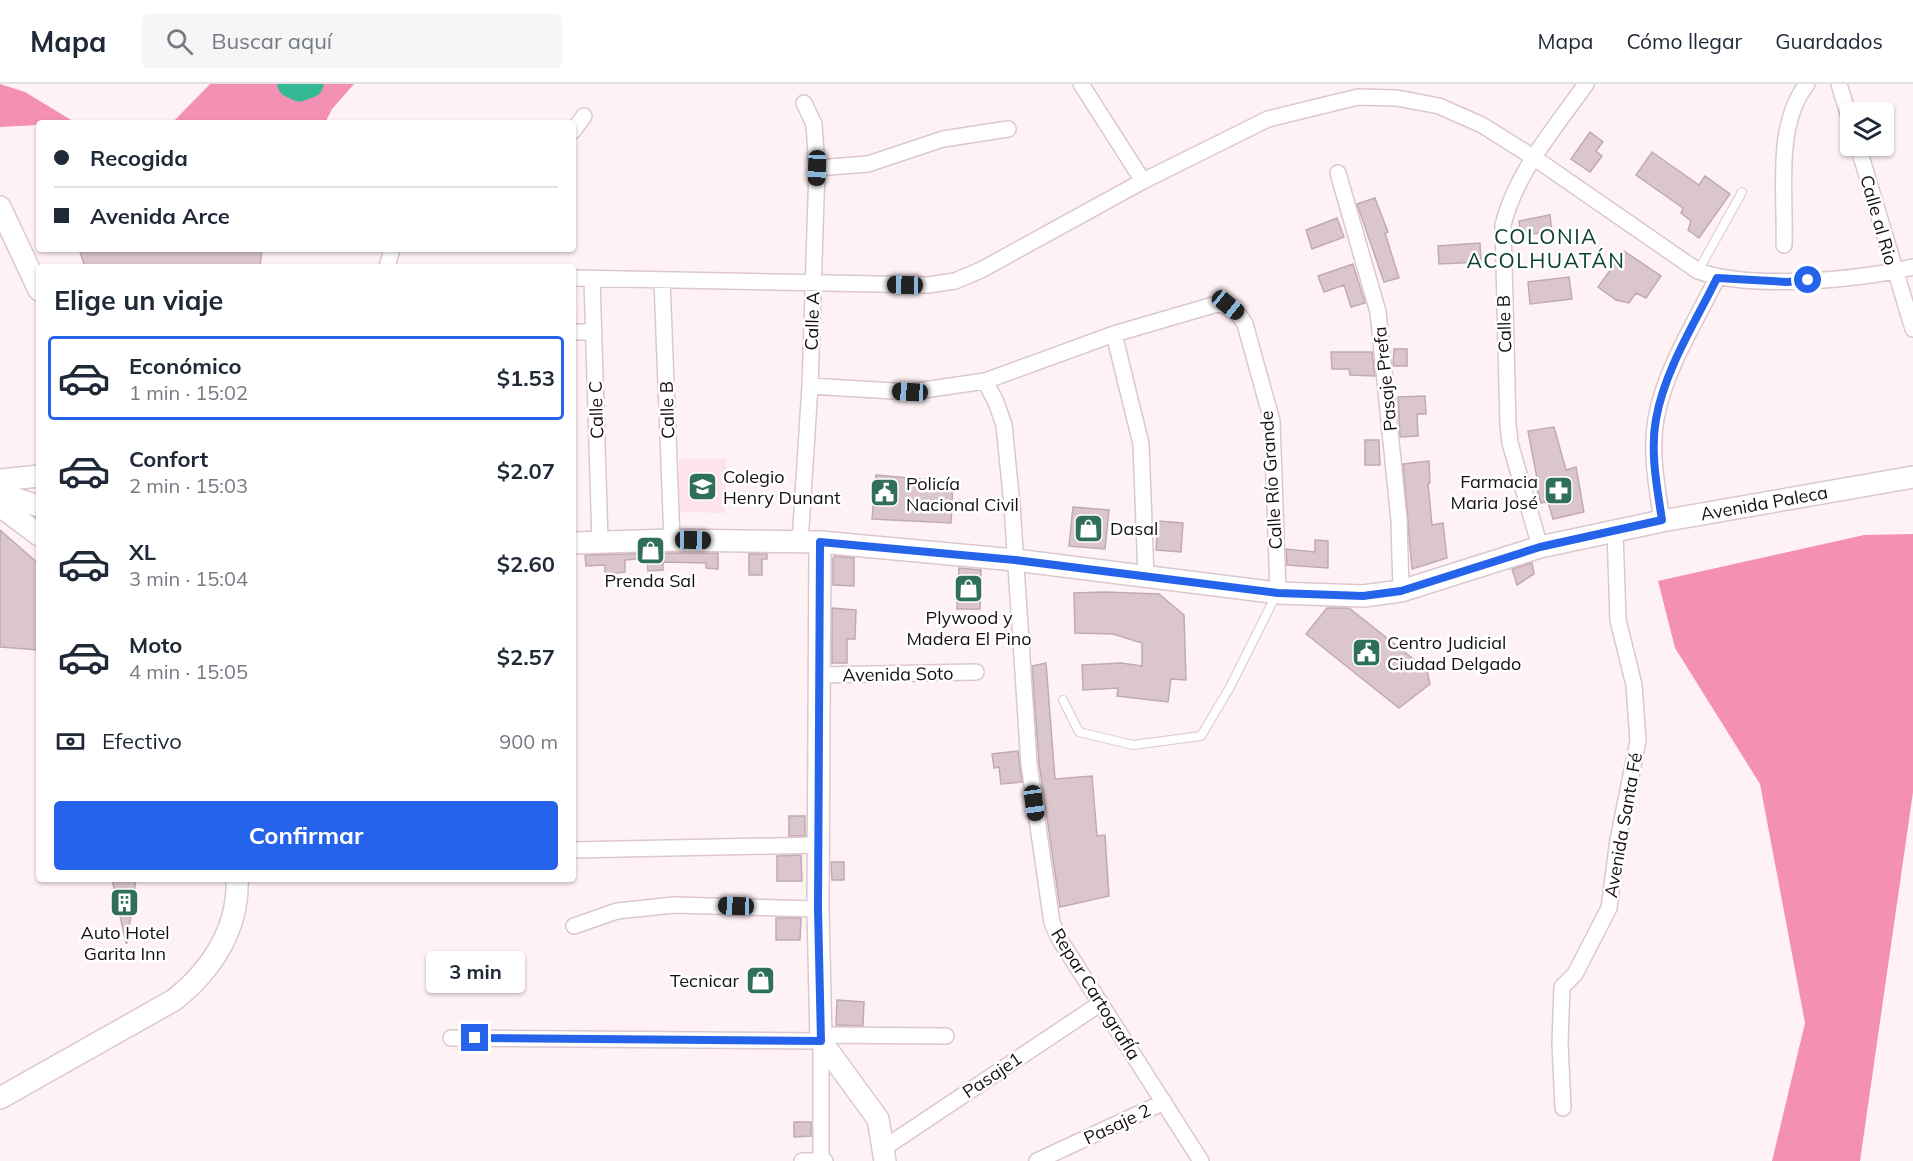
<!DOCTYPE html>
<html lang="es">
<head>
<meta charset="utf-8">
<style>
  :root { --surface:#fff; --page:#f6f6f7; --text:#1f2937; --muted:#747a83; --line:#e0e1e3; --accent:#2563eb }
  body { margin:0; font-family:Mulish,sans-serif; background:var(--page); color:var(--text); height:100vh; display:flex; flex-direction:column; font-size:22px; white-space:nowrap }
  * { box-sizing:border-box; margin:0 }
  p { font-size:20px; color:var(--muted) }
  .icon { flex:none; width:33px; height:33px; fill:none; stroke:currentColor; stroke-width:2; stroke-linecap:round; stroke-linejoin:round }
  .map { position:relative; flex:1; overflow:hidden }
  .side { position:absolute; left:36px; top:180px; width:540px; height:618px; display:flex; flex-direction:column; background:var(--surface); border-radius:6px; box-shadow:0 2px 4px #0004 }
  .side>* { flex:none }
  .banner { position:absolute; left:36px; top:36px; width:540px; height:132px; border-radius:6px; box-shadow:0 2px 4px #0004; display:grid; align-content:center; height:132px; padding:0 18px; background:var(--surface) }
  .tools { position:absolute; left:1840px; top:18px; display:grid; gap:12px }
  .tools a { display:grid; place-items:center; width:54px; height:54px; border-radius:6px; background:var(--surface); box-shadow:0 2px 4px #0004; font-size:30px }
  .end { position:absolute; width:27px; height:27px; margin:-14px; border:8px solid #2563eb; background:#fff; box-shadow:0 0 0 3px #fff }
  .from { border-radius:50% }
  .bubble { position:absolute; height:42px; border-radius:6px; background:var(--surface); box-shadow:0 2px 4px #0004; font-size:20px; font-weight:700; line-height:42px; text-align:center }
  .car { position:absolute; width:18px; height:36px; margin:-18px -9px; border-radius:8px; box-shadow:0 0 4px 2px #0007; background:linear-gradient(#222 24%,#8ab4d8 0 40%,#222 0 76%,#8ab4d8 0 86%,#222 0) }
  .banner b { display:flex; align-items:center; gap:21px; height:57px; font-size:22px }
  .banner b+b { border-top:2px solid var(--line) }
  .banner i { width:15px; height:15px; background:var(--text) }
  ul { padding:0; list-style:none }
  li { display:flex; align-items:center; gap:18px; height:84px; margin:0 12px 9px; padding:0 6px; border:3px solid transparent; border-radius:6px }
  li div { flex:1 }
  li b { display:block; font-size:22px }
  li em { font-style:normal; font-weight:700 }
  li.current { border-color:var(--accent) }
  li>.icon { width:54px; height:54px; stroke-width:1.5 }
  h2 { padding:0 18px; font-size:27px; line-height:72px }
  .pay { display:flex; align-items:center; gap:15px; height:66px; padding:0 18px; font-size:22px }
  .pay p { margin-inline-start:auto }
  .cta { display:flex; gap:12px; margin-top:auto; padding:12px 18px }
  .cta a { flex:1; height:69px; border-radius:6px; background:var(--accent); color:#fff; font-size:24px; font-weight:700; line-height:69px; text-align:center }
  header { display:flex; align-items:center; gap:36px; box-sizing:border-box; height:84px; padding:0 30px; background:var(--surface); border-bottom:2px solid var(--line) }
  header strong { font-size:28px }
  nav { display:flex; gap:33px; margin-inline-start:auto; font-size:21px }
  .search { width:420px; height:54px; background:var(--page); display:flex; align-items:center; gap:15px; box-sizing:border-box; padding:0 21px; border-radius:6px; color:var(--muted); font-size:22px }
  .map>svg:first-child { display:block }
</style>
</head>
<body>
<header>
<strong>Mapa</strong>
<div class="search"><svg class="icon" aria-label="search" viewBox="0 0 24 24"><circle cx="10" cy="10" r="6"/><path d="M15 15l6 6"/></svg>Buscar aquí</div>
<nav><a>Mapa</a><a>Cómo llegar</a><a>Guardados</a></nav>
</header>
<div class="map">
<svg width="1913" height="1077" viewBox="0 0 1913 1077">
  <rect width="100%" height="100%" fill="#fff2f5"/>
  <path fill="#fde4eb" d="M 679,375 L 726,375 L 725,429 L 679,428 Z"/>
  <path fill="#f490b3" d="M 0,0 L 25,8 L 76,39 L 0,43 Z
    M 210,0 L 354,0 L 332,25 L 325,39 L 172,39 Z
    M 1913,450 L 1913,708 L 1860,1077 L 1772,1077 L 1805,939 L 1760,700 L 1675,564 L 1658,497 L 1864,451 Z"/>
  <g fill="none" stroke-linecap="round" stroke-linejoin="round">
    <path stroke="#33ba95" stroke-width="27" d="M 291,0 L 299,4 L 310,0"/>
  </g>
  <path fill="#dbc6cc" stroke="#c0abb1" stroke-width="1.5" d="M 1590,48 L 1603,58 L 1596,67 L 1602,72 L 1590,88 L 1571,75 Z
    M 1652,68 L 1699,101 L 1705,92 L 1730,110 L 1699,154 L 1688,146 L 1691,137 L 1681,129 L 1683,124 L 1636,91 Z
    M 1375,114 L 1388,148 L 1385,149 L 1399,194 L 1384,198 L 1357,120 Z
    M 1550,131 L 1552,148 L 1521,151 L 1519,137 Z
    M 1337,134 L 1344,153 L 1312,165 L 1306,146 Z
    M 1480,159 L 1481,178 L 1439,180 L 1438,162 Z
    M 79,165 L 262,165 L 260,183 L 85,183 Z
    M 1624,167 L 1661,192 L 1646,214 L 1636,209 L 1629,219 L 1616,216 L 1598,203 Z
    M 1353,180 L 1365,219 L 1351,223 L 1344,201 L 1324,208 L 1318,192 Z
    M 1569,193 L 1572,215 L 1530,220 L 1528,198 Z
    M 1394,265 L 1407,265 L 1407,282 L 1393,282 Z
    M 1331,268 L 1372,268 L 1375,292 L 1350,291 L 1349,285 L 1332,285 Z
    M 1425,312 L 1426,330 L 1417,330 L 1418,352 L 1400,353 L 1398,313 Z
    M 1554,343 L 1566,386 L 1576,383 L 1584,428 L 1553,435 L 1548,418 L 1541,419 L 1534,395 L 1537,394 L 1528,347 Z
    M 1365,356 L 1379,356 L 1380,381 L 1365,381 Z
    M 1429,377 L 1430,399 L 1428,399 L 1432,441 L 1443,439 L 1447,474 L 1412,485 L 1403,380 Z
    M 876,391 L 953,398 L 951,439 L 872,435 Z
    M 1073,423 L 1109,426 L 1105,465 L 1069,462 Z
    M 1158,437 L 1183,439 L 1181,468 L 1156,466 Z
    M 0,446 L 39,480 L 39,566 L 0,563 Z
    M 1315,456 L 1328,457 L 1328,484 L 1287,481 L 1286,465 L 1315,468 Z
    M 672,469 L 718,469 L 718,485 L 706,484 L 706,479 L 663,478 L 663,486 L 648,487 L 647,474 L 625,476 L 625,488 L 605,490 L 605,481 L 586,482 L 585,471 Z
    M 749,470 L 767,470 L 767,475 L 762,475 L 762,491 L 749,491 Z
    M 835,472 L 854,474 L 854,502 L 833,501 L 833,474 Z
    M 1532,479 L 1534,490 L 1517,501 L 1512,485 Z
    M 959,484 L 981,486 L 980,525 L 957,525 Z
    M 1105,508 L 1159,510 L 1184,531 L 1186,596 L 1171,595 L 1168,618 L 1117,612 L 1118,604 L 1083,606 L 1082,581 L 1121,579 L 1142,582 L 1142,559 L 1113,550 L 1075,549 L 1074,509 Z
    M 832,524 L 856,526 L 855,555 L 847,555 L 847,579 L 832,579 Z
    M 1327,524 L 1349,524 L 1427,586 L 1430,600 L 1399,624 L 1306,550 Z
    M 1046,579 L 1055,695 L 1092,692 L 1097,752 L 1105,751 L 1109,812 L 1060,823 L 1039,679 L 1032,582 Z
    M 1018,667 L 1022,698 L 1001,700 L 999,683 L 994,684 L 992,670 Z
    M 789,732 L 805,732 L 805,752 L 789,752 Z
    M 801,771 L 802,797 L 777,797 L 777,772 Z
    M 831,778 L 844,778 L 844,796 L 832,796 Z
    M 112,795 L 136,795 L 127,859 L 126,859 Z
    M 776,834 L 801,834 L 800,856 L 776,856 Z
    M 750,890 L 771,890 L 771,902 L 749,901 Z
    M 837,916 L 864,918 L 863,942 L 836,941 Z
    M 794,1038 L 811,1038 L 811,1052 L 794,1053 Z"/>
  <g fill="none" stroke-linecap="round" stroke-linejoin="round">
    <defs>
      <path id="lane" d="M 1698,187 L 1742,108
        M 1063,616 L 1079,648 L 1133,661 L 1201,652 L 1230,603 L 1276,511"/>
      <path id="street" d="M 1081,0 L 1143,97
        M 1839,0 L 1851,39
        M 573,47 L 584,32
        M 1858,62 L 1913,245
        M 817,84 L 868,80 L 943,55 L 1008,45
        M 1338,89 L 1378,228 L 1399,436 L 1401,507
        M 1784,161 C 1786,110 1774,42 1807,0
        M 387,183 L 392,165
        M 573,194 L 928,201 L 955,197 L 981,186 L 1143,97 L 1268,35 L 1358,13 L 1397,14 L 1439,22 L 1482,41 L 1533,73 L 1698,187 C 1750,206 1859,196 1913,183
        M 592,195 L 600,458
        M 662,196 L 672,456
        M 573,248 L 594,248
        M 1114,250 L 1141,360 L 1146,493
        M 985,297 L 996,318 L 1004,341 L 1012,421 L 1029,680 L 1052,839 L 1060,856 L 1201,1077
        M 810,302 L 910,308 L 985,297 L 1114,250 L 1217,220 C 1231,222 1238,228 1245,240 L 1272,337 L 1278,509
        M 1662,437 C 1657,403 1650,368 1656,335 C 1665,285 1695,239 1717,194
        M 800,458 L 810,302 L 817,84 L 814,40 L 804,19
        M 1540,463 L 1510,359 L 1508,340 L 1503,141 C 1516,88 1555,44 1586,0
        M 819,591 L 976,588
        M 573,766 L 819,761
        M 574,842 L 617,827 L 674,821 L 818,825
        M 821,951 L 946,952
        M 451,954 L 821,957 L 821,1077
        M 1563,1024 L 1560,959 L 1562,903 L 1575,890 L 1609,824 L 1618,756 L 1638,657 L 1634,601 L 1618,536 L 1615,447
        M 884,1064 L 1101,919
        M 802,1077 L 825,1077
        M 1037,1077 L 1164,1018"/>
      <path id="secondary" d="M 0,123 L 39,206
        M 0,396 L 39,392
        M 0,410 L 39,422
        M 0,422 L 39,451
        M 820,458 L 818,825 L 821,957 L 878,1035 L 885,1077
        M 573,459 L 672,456 L 820,458 L 1015,476 L 1278,509 L 1363,512 L 1401,507 L 1540,463 L 1662,437 L 1913,393
        M 0,1014 L 174,916 C 212,886 239,844 237,795"/>
    </defs>
    <use href="#lane" stroke="#ddc7ce" stroke-width="10"/>
    <use href="#street" stroke="#ddc7ce" stroke-width="18"/>
    <use href="#secondary" stroke="#ddc7ce" stroke-width="24"/>
    <use href="#lane" stroke="#fff" stroke-width="8"/>
    <use href="#street" stroke="#fff" stroke-width="15"/>
    <use href="#secondary" stroke="#fff" stroke-width="21"/>
  </g>
  <g fill="none" stroke-linecap="round" stroke-linejoin="round">
    <path stroke="#2563eb" stroke-width="8" d="M 475,954 L 821,957 L 818,825 L 820,458 L 1015,476 L 1278,509 L 1363,512 L 1401,507 L 1540,463 L 1662,436 C 1657,403 1650,368 1656,335 C 1665,285 1695,239 1717,194 L 1787,198 L 1808,196"/>
  </g>
  <defs>
    <symbol id="school-square" viewBox="-11 -11 22 22"><rect x="-9" y="-9" width="18" height="18" rx="4" fill="#306f5b" stroke="#fff"/><path d="M0-5L7-2L0 1L-7-2ZM-4 1L0 2.5L4 1V4Q0 6-4 4Z" fill="#fff"/></symbol>
    <symbol id="pharmacy-square" viewBox="-11 -11 22 22"><rect x="-9" y="-9" width="18" height="18" rx="4" fill="#306f5b" stroke="#fff"/><path d="M-2-6h4v4h4v4h-4v4h-4v-4h-4v-4h4Z" fill="#fff"/></symbol>
    <symbol id="civic-square" viewBox="-11 -11 22 22"><rect x="-9" y="-9" width="18" height="18" rx="4" fill="#306f5b" stroke="#fff"/><path d="M-.6-6.5H3V-4.5H.6V-3L4-1V1h2V6H-6V1h2V-1L-.6-3ZM-1.2 2.5V6h2.4V2.5Z" fill="#fff"/></symbol>
    <symbol id="shop-square" viewBox="-11 -11 22 22"><rect x="-9" y="-9" width="18" height="18" rx="4" fill="#306f5b" stroke="#fff"/><path d="M-5-2.5h2.3a2.7 3.5 0 0 1 5.4 0H5L5.5 6h-11ZM-1.5-2.5h3a1.5 2.3 0 0 0-3 0Z" fill="#fff"/></symbol>
    <symbol id="building-square" viewBox="-11 -11 22 22"><rect x="-9" y="-9" width="18" height="18" rx="4" fill="#306f5b" stroke="#fff"/><path d="M-4-6H4V6H1V3H-1V6H-4ZM-2.5-4.3h1.7v1.8h-1.7ZM.8-4.3h1.7v1.8H.8ZM-2.5-1h1.7V.8h-1.7ZM.8-1h1.7V.8H.8Z" fill="#fff"/></symbol>
  </defs>
  <g fill-rule="evenodd">
    <use href="#school-square" x="686" y="386" width="33" height="33"/>
    <use href="#pharmacy-square" x="1542" y="390" width="33" height="33"/>
    <use href="#civic-square" x="868" y="392" width="33" height="33"/>
    <use href="#shop-square" x="1072" y="428" width="33" height="33"/>
    <use href="#shop-square" x="634" y="450" width="33" height="33"/>
    <use href="#shop-square" x="952" y="488" width="33" height="33"/>
    <use href="#civic-square" x="1350" y="552" width="33" height="33"/>
    <use href="#building-square" x="108" y="802" width="33" height="33"/>
    <use href="#shop-square" x="744" y="880" width="33" height="33"/>
  </g>
  <g text-anchor="middle" dominant-baseline="central" stroke-width="5" stroke-linejoin="round" paint-order="stroke">
    <g font-size="18" fill="#171012" stroke="#fff">
      <text transform="translate(1879 136) rotate(74)">Calle al Rio</text>
      <text transform="translate(812 237) rotate(-88)">Calle A</text>
      <text transform="translate(1504 240) rotate(-92)">Calle B</text>
      <text transform="translate(1385 295) rotate(-96)">Pasaje Prefa</text>
      <text transform="translate(596 326) rotate(-92)">Calle C</text>
      <text transform="translate(667 326) rotate(-92)">Calle B</text>
      <text transform="translate(1271 396) rotate(-94)">Calle Río Grande</text>
      <text transform="translate(1764 419) rotate(-10)">Avenida Paleca</text>
      <text transform="translate(898 590) rotate(-1)">Avenida Soto</text>
      <text transform="translate(1623 741) rotate(-80)">Avenida Santa Fé</text>
      <text transform="translate(1096 910) rotate(58)">Repar CartografÍa</text>
      <text transform="translate(992 991) rotate(-34)">Pasaje1</text>
      <text transform="translate(1117 1040) rotate(-25)">Pasaje 2</text>
    </g>
    <g font-size="18" fill="#171012" stroke="#fff" text-anchor="start">
      <text x="723" y="392">Colegio<tspan x="723" dy="21">Henry Dunant</tspan></text>
      <text x="1538" y="397" text-anchor="end">Farmacia<tspan x="1538" dy="21">Maria José</tspan></text>
      <text x="906" y="399">Policía<tspan x="906" dy="21">Nacional Civil</tspan></text>
      <text x="1110" y="444">Dasal</text>
      <text x="650" y="496" text-anchor="middle">Prenda Sal</text>
      <text x="969" y="533" text-anchor="middle">Plywood y<tspan x="969" dy="21">Madera El Pino</tspan></text>
      <text x="1387" y="558">Centro Judicial<tspan x="1387" dy="21">Ciudad Delgado</tspan></text>
      <text x="125" y="848" text-anchor="middle">Auto Hotel<tspan x="125" dy="21">Garita Inn</tspan></text>
      <text x="739" y="896" text-anchor="end">Tecnicar</text>
    </g>
    <g font-size="21" letter-spacing="1.5" fill="#0c4133" stroke="#fff">
      <text x="1546" y="152">COLONIA<tspan x="1546" dy="24">ACOLHUATÁN</tspan></text>
    </g>
  </g>
</svg>
<div class="tools">
<a><svg class="icon" aria-label="layers" viewBox="0 0 24 24"><path d="M12 4l9 5-9 5-9-5zM3 14l9 5 9-5"/></svg></a>
</div>
<i class="end from" style="left:1808px;top:196px"></i>
<i class="end" style="left:475px;top:954px"></i>
<div class="bubble" style="left:426px;top:867px;width:99px">3 min</div>
<i class="car" style="left:817px;top:84px;rotate:182deg"></i>
<i class="car" style="left:905px;top:201px;rotate:271deg"></i>
<i class="car" style="left:1228px;top:221px;rotate:129deg"></i>
<i class="car" style="left:910px;top:308px;rotate:273deg"></i>
<i class="car" style="left:693px;top:456px;rotate:91deg"></i>
<i class="car" style="left:1034px;top:719px;rotate:172deg"></i>
<i class="car" style="left:736px;top:822px;rotate:272deg"></i>
<div class="banner">
<b><i class="from"></i>Recogida</b>
<b><i></i>Avenida Arce</b>
</div>
<section class="side">
<h2>Elige un viaje</h2>
<ul>
<li class="current"><svg class="icon" aria-label="car" viewBox="0 0 24 24"><path d="M5 17H2v-5l4-1 3-4h7l3 4 3 1v5h-3M9 17h6M6 11h13"/><circle cx="7" cy="17" r="2"/><circle cx="17" cy="17" r="2"/></svg><div><b>Económico</b><p>1 min · 15:02</p></div><em>$1.53</em></li>
<li><svg class="icon" aria-label="car" viewBox="0 0 24 24"><path d="M5 17H2v-5l4-1 3-4h7l3 4 3 1v5h-3M9 17h6M6 11h13"/><circle cx="7" cy="17" r="2"/><circle cx="17" cy="17" r="2"/></svg><div><b>Confort</b><p>2 min · 15:03</p></div><em>$2.07</em></li>
<li><svg class="icon" aria-label="car" viewBox="0 0 24 24"><path d="M5 17H2v-5l4-1 3-4h7l3 4 3 1v5h-3M9 17h6M6 11h13"/><circle cx="7" cy="17" r="2"/><circle cx="17" cy="17" r="2"/></svg><div><b>XL</b><p>3 min · 15:04</p></div><em>$2.60</em></li>
<li><svg class="icon" aria-label="car" viewBox="0 0 24 24"><path d="M5 17H2v-5l4-1 3-4h7l3 4 3 1v5h-3M9 17h6M6 11h13"/><circle cx="7" cy="17" r="2"/><circle cx="17" cy="17" r="2"/></svg><div><b>Moto</b><p>4 min · 15:05</p></div><em>$2.57</em></li>
</ul>
<div class="pay"><svg class="icon" aria-label="cash" viewBox="0 0 24 24"><path d="M3 7h18v10H3z"/><circle cx="12" cy="12" r="2"/></svg>Efectivo<p>900 m</p></div>
<div class="cta"><a>Confirmar</a></div>
</section>
</div>
</body>
</html>
